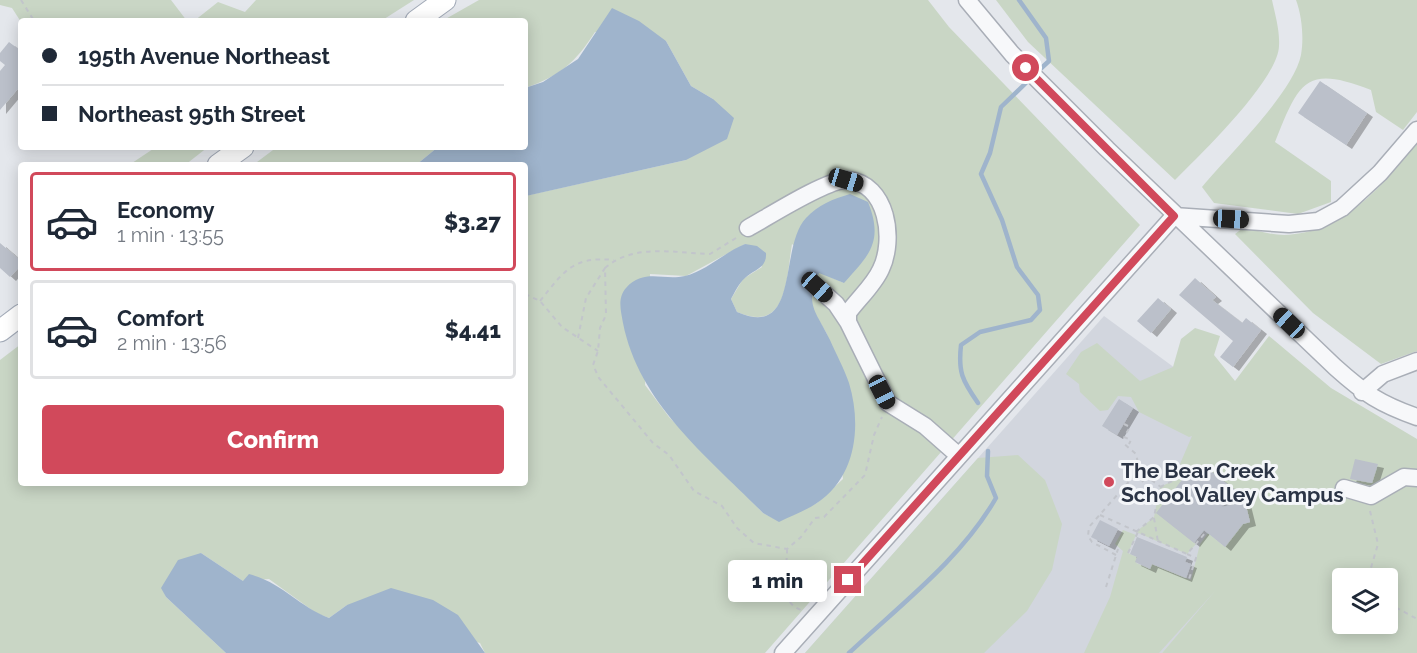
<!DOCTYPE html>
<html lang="en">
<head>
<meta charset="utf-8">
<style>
  :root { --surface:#fff; --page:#f2f2f3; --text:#1f2937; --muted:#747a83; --line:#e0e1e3; --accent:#d1495b }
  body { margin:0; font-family:Raleway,sans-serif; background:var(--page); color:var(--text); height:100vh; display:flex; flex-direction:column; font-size:22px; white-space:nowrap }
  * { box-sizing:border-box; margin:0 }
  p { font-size:20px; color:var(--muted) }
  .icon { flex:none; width:33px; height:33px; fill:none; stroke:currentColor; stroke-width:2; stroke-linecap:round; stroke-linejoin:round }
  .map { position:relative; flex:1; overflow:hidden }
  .side { position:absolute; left:18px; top:162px; width:510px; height:324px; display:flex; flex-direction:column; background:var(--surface); border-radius:6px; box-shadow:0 3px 15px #0003 }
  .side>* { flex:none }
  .guide { position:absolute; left:18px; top:18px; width:510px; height:132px; border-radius:6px; box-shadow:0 3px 15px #0003; display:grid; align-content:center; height:132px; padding:0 24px; background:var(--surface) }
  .buttons { position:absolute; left:1332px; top:568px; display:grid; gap:12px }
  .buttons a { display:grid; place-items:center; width:66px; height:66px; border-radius:6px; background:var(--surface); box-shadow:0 3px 15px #0003; font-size:30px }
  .end { position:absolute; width:27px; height:27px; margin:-14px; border:8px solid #d1495b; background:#fff; box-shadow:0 0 0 3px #fff }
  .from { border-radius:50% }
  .bubble { position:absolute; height:42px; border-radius:6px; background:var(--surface); box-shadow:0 3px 15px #0003; font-size:20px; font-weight:800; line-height:42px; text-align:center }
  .car { position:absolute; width:18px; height:36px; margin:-18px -9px; border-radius:8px; box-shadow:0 0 4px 2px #0007; background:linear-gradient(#222 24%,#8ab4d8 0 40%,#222 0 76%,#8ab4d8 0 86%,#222 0) }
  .guide b { display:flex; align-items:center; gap:21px; height:57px; font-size:22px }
  .guide b+b { border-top:2px solid var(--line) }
  .guide i { width:15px; height:15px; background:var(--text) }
  ul { padding:10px 0 0; list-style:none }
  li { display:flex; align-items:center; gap:18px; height:99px; margin:0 12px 9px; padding:0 12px; border:3px solid var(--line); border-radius:6px }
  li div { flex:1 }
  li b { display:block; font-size:22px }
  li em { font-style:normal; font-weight:800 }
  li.on { border-color:var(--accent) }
  li>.icon { width:54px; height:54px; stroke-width:1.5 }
  .button { display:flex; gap:12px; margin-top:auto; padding:12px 24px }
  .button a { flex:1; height:69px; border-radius:6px; background:var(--accent); color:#fff; font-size:24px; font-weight:800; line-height:69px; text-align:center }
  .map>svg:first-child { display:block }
</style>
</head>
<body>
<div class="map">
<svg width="1417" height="653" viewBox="0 0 1417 653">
  <defs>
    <filter id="shadow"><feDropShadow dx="6" dy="4" stdDeviation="0" flood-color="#0004"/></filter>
  </defs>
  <rect width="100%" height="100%" fill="#e4e7ec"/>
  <path fill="#d2d6de" d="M 1104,316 L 1220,401 L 1294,505 L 1162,653 L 805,653 Z"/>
  <path fill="#c9d6c5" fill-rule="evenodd" d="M 0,0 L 171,0 L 187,21 L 21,22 L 12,8 L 0,5 Z
    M 256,0 L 414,0 L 381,21 L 194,21 L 218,2 L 245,12 Z
    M 479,0 L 928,0 L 949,27 L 1140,225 L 765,653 L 485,653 L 480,643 L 347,605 L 329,618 L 316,613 L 269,579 L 243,581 L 201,553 L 162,588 L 166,597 L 226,653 L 0,653 L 0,360 L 21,344 L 21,483 L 525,483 L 525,196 L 686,160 L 713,99 L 691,86 L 666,41 L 595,32 C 575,63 560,76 525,88 L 525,21 L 442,21 ZM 745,244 L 762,267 L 743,279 L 731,299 L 737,312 C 788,334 786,279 792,244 L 844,283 L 819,272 L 811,289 L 811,307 L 827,334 L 843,479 L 817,503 L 779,521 L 763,513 L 669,417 L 645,385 L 650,274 L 686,276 Z
    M 996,0 L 1272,0 C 1275,14 1280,31 1279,46 C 1278,80 1200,155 1175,180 L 1028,42 Z
    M 1296,0 L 1417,0 L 1417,112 L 1403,130 L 1376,112 L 1371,90 C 1305,64 1299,82 1275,142 L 1331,181 L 1331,202 L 1298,214 L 1214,203 L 1202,187 C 1228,156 1293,93 1301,55 C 1304,38 1302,16 1296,0 Z
    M 1417,143 L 1417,351 L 1381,364 L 1313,313 L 1235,234 L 1243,228 C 1256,230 1271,235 1284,235 C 1344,233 1382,186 1417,143 Z
    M 156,147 L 208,147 L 185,165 L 129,165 Z
    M 277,147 L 438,147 L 416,165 L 253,165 Z
    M 1195,328 L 1220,336 L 1214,355 L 1235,381 L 1269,336 L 1331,388 L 1417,439 L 1417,653 L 1162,653 L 1216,590 L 1159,653 L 1084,653 L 1110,597 L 1123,551 L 1115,544 L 1123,530 L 1136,535 L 1128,553 L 1137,557 L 1136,563 L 1150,568 L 1152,564 L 1191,580 L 1200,544 L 1208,533 L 1225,547 L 1235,526 L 1250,522 L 1245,502 L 1230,505 L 1226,502 L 1235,490 L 1203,465 L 1197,472 L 1192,467 L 1188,471 L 1180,464 L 1192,436 L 1189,437 L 1139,412 L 1131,397 L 1118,396 L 1108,410 L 1100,411 L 1080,392 L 1079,384 L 1066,374 L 1081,352 L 1097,343 L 1140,381 L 1173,367 L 1181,339 ZM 1342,579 L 1388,579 L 1388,624 L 1342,624 Z
    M 1018,455 L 1045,480 L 1062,524 L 1052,570 L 1027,611 L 984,653 L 805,653 L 978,458 Z
    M 1179,478 L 1201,495 L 1192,507 L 1172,492 L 1162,505 L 1167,510 L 1162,517 L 1196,544 L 1187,554 L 1136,532 L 1154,517 L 1160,487 Z"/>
  <path fill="#9fb4cc" d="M 612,8 L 639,21 L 666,41 L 691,86 L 713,99 L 734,118 L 727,139 L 686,160 L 526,196 L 525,165 L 416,165 L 438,147 L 525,147 L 525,88 L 543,82 L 578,59 Z
    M 850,194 L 868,202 C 884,242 869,255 844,283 L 819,273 C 804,305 816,311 830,340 C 836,354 844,368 849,383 C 862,426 856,477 817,503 C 805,511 791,516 779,522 L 763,513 C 708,457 639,404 623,323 C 621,311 617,298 626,288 C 644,268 663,281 685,276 C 706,271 725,252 745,244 L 757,246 L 766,253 C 767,268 755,269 745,278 C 739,283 735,292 731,299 L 737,312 C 801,340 778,248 806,218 C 818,205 833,199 850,194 Z
    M 201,553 L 243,581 L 249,574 C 283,583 298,606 329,618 L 347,605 L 391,588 L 433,600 L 458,615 L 485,653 L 226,653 L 166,597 L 161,588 L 178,560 Z"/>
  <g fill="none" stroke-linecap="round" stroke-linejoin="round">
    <path stroke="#9fb4cc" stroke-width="4.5" d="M 1019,0 L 1046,38 L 1049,61 L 1036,73
      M 978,403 C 962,380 958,372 961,345 L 980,332 L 1031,320 L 1040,310 L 1038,295 L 1017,267 L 1002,220 L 981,174 L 990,153 L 1001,107 L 1030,79
      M 849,653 C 900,605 961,559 996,498 L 987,476 L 988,451"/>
  </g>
  <path fill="#bbc0ca" filter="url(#shadow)" d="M 9,42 L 21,51 L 21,85 L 0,110 L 0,71 L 5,65 L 0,61 L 0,53 Z
    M 1320,81 L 1367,113 L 1346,145 L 1298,113 Z
    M 0,243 L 21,261 L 21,265 L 10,277 L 0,268 Z
    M 1195,278 L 1216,297 L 1212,300 L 1242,323 L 1246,318 L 1261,330 L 1233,367 L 1220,357 L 1233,341 L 1179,295 Z
    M 1158,298 L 1171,309 L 1151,333 L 1137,321 Z
    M 1119,399 L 1133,408 L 1117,435 L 1102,426 Z
    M 1355,459 L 1378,464 L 1372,483 L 1350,479 Z
    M 1203,465 L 1235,490 L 1222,507 L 1245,502 L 1250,522 L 1243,524 L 1225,547 L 1204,530 L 1194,543 L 1156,513 L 1192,467 L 1197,472 Z
    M 1100,520 L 1118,529 L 1109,546 L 1091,537 Z
    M 1137,537 L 1187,557 L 1185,562 L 1191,564 L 1186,578 L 1152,564 L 1150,569 L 1135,562 L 1137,557 L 1130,554 Z"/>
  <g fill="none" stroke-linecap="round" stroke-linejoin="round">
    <defs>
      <path id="minor" d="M 967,0 L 1012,54 L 1107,149 L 1335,367 C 1365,394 1380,404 1417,417
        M 1174,216 L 1289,224 L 1318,221 L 1342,208 L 1380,173 L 1417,130
        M 748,228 C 768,217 827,179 847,180 C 888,183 895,240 881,269 C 874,285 858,299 848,313 L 848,322
        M 817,287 L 836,304 L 848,322 L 888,403 L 925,426 L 959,456
        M 1362,392 L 1383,374 L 1417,361
        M 1344,488 L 1371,496 L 1404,477 L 1417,478
        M 783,653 L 1174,216"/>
      <path id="major" d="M 416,21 L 445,0
        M 218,165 L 243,147
        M 0,331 L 21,315"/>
    </defs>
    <use href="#minor" stroke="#a9aeb7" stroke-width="19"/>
    <use href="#major" stroke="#a3abb8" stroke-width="23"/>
    <path stroke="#c2c5cb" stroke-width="2" stroke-dasharray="4.5 4.5" stroke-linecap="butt" d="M 21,0 L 33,19 L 37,21
      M 736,238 L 710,254 C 675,253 634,243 605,268 L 606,315 L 600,328 L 598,351 L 593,365 L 599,378 L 653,443 L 669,455 L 694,491 L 722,506 L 737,528 L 754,543 L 787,549 L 801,537 L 815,518 L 824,517 L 865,475 L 874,435 L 882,417
      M 525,294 L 540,301 L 562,327 L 598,351
      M 540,301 C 564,271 573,256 614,260
      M 578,338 L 586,298 L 605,268
      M 1124,424 L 1130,427 L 1124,437 L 1131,440 L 1129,444
      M 1137,469 L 1170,494
      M 1137,470 L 1150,496 L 1157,503
      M 1160,487 L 1187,474
      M 1370,511 L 1378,544 L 1370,571 L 1372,579
      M 1100,515 L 1187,554 L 1206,532
      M 1154,518 L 1158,542
      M 1136,532 L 1154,517 L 1160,487
      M 787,549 C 788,569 775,600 801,610
      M 1128,553 L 1138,532
      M 1187,554 L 1196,558 L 1189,579
      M 1116,555 L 1092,542 L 1088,536 L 1089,527 L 1133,477 L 1138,463 L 1136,454 L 1122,442
      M 1106,587 L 1118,549
      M 1388,603 L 1417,619"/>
    <use href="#minor" stroke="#f7f8fa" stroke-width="16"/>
    <use href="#major" stroke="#fff" stroke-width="21"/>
  </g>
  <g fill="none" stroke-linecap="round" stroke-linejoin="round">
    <path stroke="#d1495b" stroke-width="8" d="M 848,580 L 1174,216 L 1026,68"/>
  </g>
  <circle fill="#d1495b" stroke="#f4f6f9" stroke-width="2" cx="1109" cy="482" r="6"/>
  <g text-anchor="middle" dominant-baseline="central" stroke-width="6" stroke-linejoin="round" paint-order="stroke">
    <g font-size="21" font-weight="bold" fill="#2b3445" stroke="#f4f6f9" text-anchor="start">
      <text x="1121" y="470">The Bear Creek<tspan x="1121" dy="24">School Valley Campus</tspan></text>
    </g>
  </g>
</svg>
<div class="buttons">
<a><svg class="icon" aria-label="layers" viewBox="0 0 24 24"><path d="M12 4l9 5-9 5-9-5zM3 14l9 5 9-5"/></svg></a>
</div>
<i class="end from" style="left:1026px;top:68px"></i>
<i class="end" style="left:848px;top:580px"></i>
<div class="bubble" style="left:728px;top:560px;width:99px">1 min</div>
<i class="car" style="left:846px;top:180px;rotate:107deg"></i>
<i class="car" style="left:1231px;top:219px;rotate:93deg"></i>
<i class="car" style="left:817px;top:287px;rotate:132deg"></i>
<i class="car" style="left:1289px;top:323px;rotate:313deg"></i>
<i class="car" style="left:882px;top:392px;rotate:153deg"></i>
<div class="guide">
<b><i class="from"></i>195th Avenue Northeast</b>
<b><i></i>Northeast 95th Street</b>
</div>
<section class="side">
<ul>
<li class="on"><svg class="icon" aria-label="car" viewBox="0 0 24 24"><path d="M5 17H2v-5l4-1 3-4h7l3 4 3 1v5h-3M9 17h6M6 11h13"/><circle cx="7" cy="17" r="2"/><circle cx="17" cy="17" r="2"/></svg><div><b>Economy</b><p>1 min · 13:55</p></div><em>$3.27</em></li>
<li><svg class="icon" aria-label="car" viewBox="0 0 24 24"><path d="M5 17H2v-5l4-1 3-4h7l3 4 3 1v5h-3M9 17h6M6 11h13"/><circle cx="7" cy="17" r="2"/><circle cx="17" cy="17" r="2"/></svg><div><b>Comfort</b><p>2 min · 13:56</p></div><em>$4.41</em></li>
</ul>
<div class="button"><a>Confirm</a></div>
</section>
</div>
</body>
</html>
